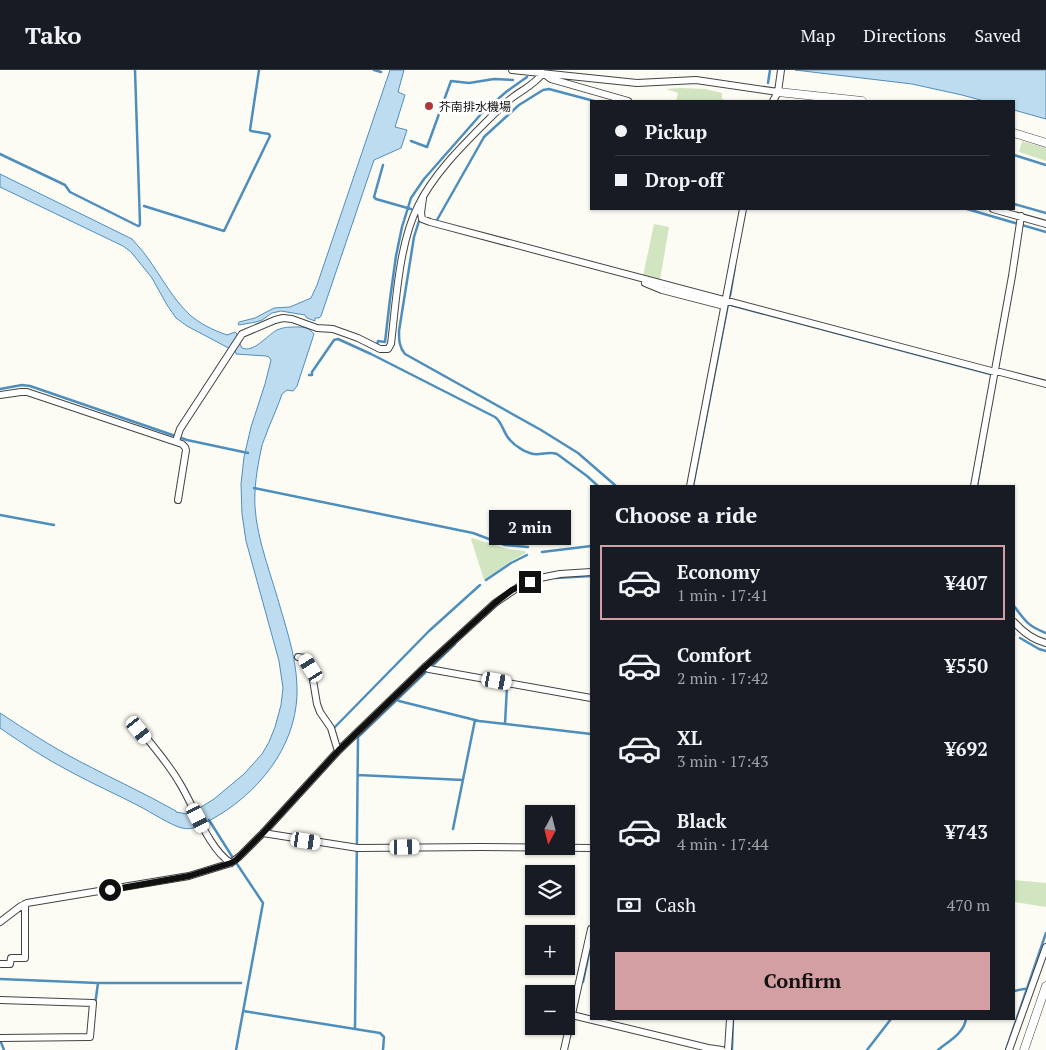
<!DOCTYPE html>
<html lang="en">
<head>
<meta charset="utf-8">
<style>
  :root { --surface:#171b24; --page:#242831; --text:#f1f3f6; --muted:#9ea1a6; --line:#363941; --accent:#d39fa2 }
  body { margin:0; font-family:"PT Serif","Noto Sans JP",serif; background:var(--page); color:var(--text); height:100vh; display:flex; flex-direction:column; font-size:19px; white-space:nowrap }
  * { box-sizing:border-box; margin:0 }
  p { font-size:16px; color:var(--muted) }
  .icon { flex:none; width:28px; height:28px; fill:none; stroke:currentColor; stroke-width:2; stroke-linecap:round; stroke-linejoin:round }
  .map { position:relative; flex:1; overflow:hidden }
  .panel { position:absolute; left:590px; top:415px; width:425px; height:535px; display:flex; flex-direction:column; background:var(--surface); border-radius:0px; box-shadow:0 1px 4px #0004 }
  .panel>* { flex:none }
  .guide { position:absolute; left:590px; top:30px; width:425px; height:110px; border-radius:0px; box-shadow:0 1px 4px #0004; display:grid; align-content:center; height:110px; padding:0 25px; background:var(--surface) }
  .needle { width:32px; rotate:187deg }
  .buttons { position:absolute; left:525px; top:735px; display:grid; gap:10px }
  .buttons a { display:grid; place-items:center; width:50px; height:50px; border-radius:0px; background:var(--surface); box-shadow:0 1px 4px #0004; font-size:25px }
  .end { position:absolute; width:22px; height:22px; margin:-11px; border:6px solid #101010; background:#fff; box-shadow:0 0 0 2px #fff }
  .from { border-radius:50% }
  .bubble { position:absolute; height:35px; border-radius:0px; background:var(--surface); box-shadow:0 1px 4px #0004; font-size:16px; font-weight:700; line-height:35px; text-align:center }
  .car { position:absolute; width:15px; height:30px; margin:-15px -8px; border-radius:6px; box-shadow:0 0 4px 1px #0007; background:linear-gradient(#fff 24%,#345 0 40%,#fff 0 76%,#345 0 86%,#fff 0) }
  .guide b { display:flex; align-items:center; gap:18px; height:48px; font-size:19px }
  .guide b+b { border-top:1px solid var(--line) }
  .guide i { width:12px; height:12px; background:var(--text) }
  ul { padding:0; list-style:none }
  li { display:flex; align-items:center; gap:15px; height:75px; margin:0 10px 8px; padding:0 15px; border:2px solid transparent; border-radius:0px }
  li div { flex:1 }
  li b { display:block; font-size:19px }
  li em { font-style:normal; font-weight:700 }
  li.on { border-color:var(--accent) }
  li>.icon { width:45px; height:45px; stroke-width:1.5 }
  h2 { padding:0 25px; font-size:22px; line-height:60px }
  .pay { display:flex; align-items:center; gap:12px; height:55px; padding:0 25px; font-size:19px }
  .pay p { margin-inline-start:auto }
  .cta { display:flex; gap:10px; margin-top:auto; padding:10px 25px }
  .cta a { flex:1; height:58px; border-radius:0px; background:var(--accent); color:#111; font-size:20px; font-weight:700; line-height:58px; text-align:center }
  header { display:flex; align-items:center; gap:30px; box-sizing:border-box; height:70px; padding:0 25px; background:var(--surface); border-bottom:1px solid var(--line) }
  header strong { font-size:24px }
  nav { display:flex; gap:28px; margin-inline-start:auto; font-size:18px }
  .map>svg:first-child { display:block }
</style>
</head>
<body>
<header>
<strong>Tako</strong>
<nav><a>Map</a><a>Directions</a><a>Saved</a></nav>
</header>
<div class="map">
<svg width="1046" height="980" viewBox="0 0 1046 980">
  <rect width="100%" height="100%" fill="#fdfcf4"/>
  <path fill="#d2e5c1" d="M 681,18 L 705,19 L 722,23 L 722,29 L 729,31 L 676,31 L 678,23 L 666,19 Z
    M 1022,71 L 1046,78 L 1046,91 L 1019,82 Z
    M 654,154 L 669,157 L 660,210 L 643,206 Z
    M 472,468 L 508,479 L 525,481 L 526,483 L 511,491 L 484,510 L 471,469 Z
    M 1014,810 L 1046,813 L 1046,837 L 1014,832 Z"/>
  <path fill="#bedcef" stroke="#4e8ebd" d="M 390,0 L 404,0 L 398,22 L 405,25 L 395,57 L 407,60 L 401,78 L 374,90 L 321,246 L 319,248 L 315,248 L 315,251 L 307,248 L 305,245 L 281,241 L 272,243 L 262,250 L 256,252 L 239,255 L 238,254 L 239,252 L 255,248 L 274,238 L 290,237 L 311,228 L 317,215 Z
    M 795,0 L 1046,0 L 1046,49 L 1014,40 L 1014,31 L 984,31 L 962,25 L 912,14 Z
    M 0,104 L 132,169 C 137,175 143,181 147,187 C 161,206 172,228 189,244 C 200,254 213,260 227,265 L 235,262 L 237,264 L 237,268 L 242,278 C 254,283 266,266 277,260 C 284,257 289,257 297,257 C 305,257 309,258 314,264 L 297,316 L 293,321 L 287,320 L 282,324 C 278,336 273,347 268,359 C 266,366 262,373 261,380 C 257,399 254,418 255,437 C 257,470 272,507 281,540 C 289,567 298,596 297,625 C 295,678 258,723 214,748 C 204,754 194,761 182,758 C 172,756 149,741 139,736 C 116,724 93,714 71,702 C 46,689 23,674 0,658 L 0,643 C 26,660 52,677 79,691 C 111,708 144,723 176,741 L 176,742 L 187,744 L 198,739 L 214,729 L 244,704 L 262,684 L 269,672 L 275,657 L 281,635 L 283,618 L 279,591 L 246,471 L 242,444 L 241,414 L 244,387 L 251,357 L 265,314 L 271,290 L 269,287 L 266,286 L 236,284 L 236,282 L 187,256 L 176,248 L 167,235 L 152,208 L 131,182 L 123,176 L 0,117 Z"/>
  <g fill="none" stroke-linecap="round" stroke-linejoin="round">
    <path stroke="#4e8ebd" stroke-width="2.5" d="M 374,0 L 381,2
      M 768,13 L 770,0
      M 411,71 L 427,77 L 451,11 L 469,13 L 494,9 L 513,10
      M 0,84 L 65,115 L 70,122 L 138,156 L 139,156 L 140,154 L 135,0
      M 1014,85 L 1046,95
      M 383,95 L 374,127 L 376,129 L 411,139
      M 1014,134 L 1046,143
      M 144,136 L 224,161 L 270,66 L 269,64 L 251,61 L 250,60 L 259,0
      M 967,139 L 1046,162
      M 437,150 L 484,67 L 519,35 L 543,20 L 549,19 L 594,31
      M 419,151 L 414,167 L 399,261 C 399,270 399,277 405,284 L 541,360 L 578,383 L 616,416
      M 730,226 L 735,196
      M 727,234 L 990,304
      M 377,275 L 378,271 L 385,272 L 390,229 L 396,186 L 402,157 L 411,128 L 424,109 L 482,43 L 506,22 L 527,7
      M 309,305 L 312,305 L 312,302 L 334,270 L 338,269 L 371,284 L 495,347 C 503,353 503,363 510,370 C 515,376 526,383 534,384 C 542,385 549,381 557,384 L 587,406 L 598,416
      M 0,319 L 22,315 L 30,316 L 187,370 L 248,383
      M 693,416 L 728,234
      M 977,416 L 984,376
      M 254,418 L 473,463 L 505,475 L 528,477
      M 0,445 L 54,455
      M 542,482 L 591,476
      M 556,508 L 591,506
      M 486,510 L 511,493 L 527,485
      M 1014,536 C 1025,551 1028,556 1046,563
      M 479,551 L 499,533
      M 1014,563 L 1014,565
      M 1020,568 L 1039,579 L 1046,581
      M 397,630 L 399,631 L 479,651 L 591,664
      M 505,654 L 507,616
      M 334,661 L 333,659 L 429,561 L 480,515
      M 358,705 L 463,710
      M 209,750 L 233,788 L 263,833 L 236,980
      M 453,759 L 475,650
      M 0,909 L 98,913 L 241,913
      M 583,912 L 591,874
      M 1014,921 L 1024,919 L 1027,919
      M 95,935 L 98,913
      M 243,941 L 380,963 L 384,967 L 383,980
      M 355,959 L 358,667 L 455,574
      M 570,966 L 574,951
      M 0,970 L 4,980
      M 732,980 L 733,949
      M 867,980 L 891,949
      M 938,980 C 949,971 964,963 966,949
      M 1006,980 L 1046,863"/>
    <defs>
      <path id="minor" d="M 512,0 L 637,13 L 696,10 L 778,22
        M 773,31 L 778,22 L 781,0
        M 423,128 L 421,143 L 422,149 L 430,152 L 995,302 L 1000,302 L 1046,314
        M 993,139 L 1046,154
        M 645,213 L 662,220 L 724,236
        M 0,325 L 21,322 L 27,322 L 182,374 L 185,377 L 186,380 L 178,430
        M 176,371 L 180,359 L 242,264 L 275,250 L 283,248 L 292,249 L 317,258 L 333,259 L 358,268 L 380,279 L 388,279 L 391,274 C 396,232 399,173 418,136 C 433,105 461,77 485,53 C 494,44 503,35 513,27 C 524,19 535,14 543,3 L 551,9 L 628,31
        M 690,416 L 743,139
        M 974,416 L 1012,206 L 1021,146
        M 1014,552 C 1022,561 1034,570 1046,573
        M 298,587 L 305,588 L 311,598 L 317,634 L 320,642 L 331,658 L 337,678 L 339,680
        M 425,597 L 429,599 L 591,628
        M 139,659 C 153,676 168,693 179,712 C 193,734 209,780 231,793
        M 263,763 L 358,778 L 481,777 L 591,778
        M 0,852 L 21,836 L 27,833 L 189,806 L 231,793 L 240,786 L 263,763 L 339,680 L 425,597 L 495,533 L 520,516 L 540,508 L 560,504 L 591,502
        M 0,894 L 10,894 L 11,888 L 25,888 L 25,834
        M 0,930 L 93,933 L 90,967 L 0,968
        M 572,945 L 708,978 L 722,980
        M 564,980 L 591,859
        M 728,980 L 730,949
        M 1009,980 L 1046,877"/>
      <path id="tertiary" d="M 778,22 L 862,31
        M 1014,63 L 1046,73
        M 1024,980 L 1046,916"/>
    </defs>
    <use href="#minor" stroke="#434343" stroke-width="8"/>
    <use href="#tertiary" stroke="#434343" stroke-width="9"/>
    <use href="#minor" stroke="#fff" stroke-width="6"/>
    <use href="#tertiary" stroke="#fff" stroke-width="8"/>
  </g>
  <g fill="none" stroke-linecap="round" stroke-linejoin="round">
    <path stroke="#101010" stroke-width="6" d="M 110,820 L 189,806 L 231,793 L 236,790 L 263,763 L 339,680 L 425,597 L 495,533 L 512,520 L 530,512"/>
  </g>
  <circle fill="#af383b" stroke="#fff" stroke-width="2" cx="429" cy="36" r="5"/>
  <g text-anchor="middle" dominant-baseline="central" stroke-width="5" stroke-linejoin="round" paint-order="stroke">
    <g font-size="12" fill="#101010" stroke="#fff" text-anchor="start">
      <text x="439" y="36">芥南排水機場</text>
    </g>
  </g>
</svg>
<div class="buttons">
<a><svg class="needle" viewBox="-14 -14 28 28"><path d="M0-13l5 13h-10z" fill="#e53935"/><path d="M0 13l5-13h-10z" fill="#9ea1a6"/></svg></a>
<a><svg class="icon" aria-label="layers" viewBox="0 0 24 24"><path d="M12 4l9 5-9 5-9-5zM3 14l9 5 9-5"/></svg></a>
<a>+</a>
<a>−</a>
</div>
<i class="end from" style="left:110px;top:820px"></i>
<i class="end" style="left:530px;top:512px"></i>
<div class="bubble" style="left:489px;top:440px;width:82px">2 min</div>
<i class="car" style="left:311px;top:598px;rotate:328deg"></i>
<i class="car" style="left:497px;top:611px;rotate:100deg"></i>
<i class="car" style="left:139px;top:660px;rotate:141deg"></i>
<i class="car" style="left:198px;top:748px;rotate:153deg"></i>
<i class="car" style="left:306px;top:771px;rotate:99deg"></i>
<i class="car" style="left:405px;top:777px;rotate:89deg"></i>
<div class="guide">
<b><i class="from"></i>Pickup</b>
<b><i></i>Drop-off</b>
</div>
<section class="panel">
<h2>Choose a ride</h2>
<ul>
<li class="on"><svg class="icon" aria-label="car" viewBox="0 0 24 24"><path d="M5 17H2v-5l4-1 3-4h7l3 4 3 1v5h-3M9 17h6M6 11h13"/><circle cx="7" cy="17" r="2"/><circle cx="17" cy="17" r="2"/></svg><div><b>Economy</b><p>1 min · 17:41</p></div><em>¥407</em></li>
<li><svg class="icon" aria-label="car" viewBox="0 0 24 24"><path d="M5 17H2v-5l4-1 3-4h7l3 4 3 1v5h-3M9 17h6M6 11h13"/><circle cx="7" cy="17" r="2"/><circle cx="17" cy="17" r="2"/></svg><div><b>Comfort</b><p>2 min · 17:42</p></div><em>¥550</em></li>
<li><svg class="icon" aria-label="car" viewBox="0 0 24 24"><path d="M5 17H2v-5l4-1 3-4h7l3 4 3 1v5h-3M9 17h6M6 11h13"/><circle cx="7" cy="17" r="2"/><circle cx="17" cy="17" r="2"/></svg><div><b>XL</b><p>3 min · 17:43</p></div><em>¥692</em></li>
<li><svg class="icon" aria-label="car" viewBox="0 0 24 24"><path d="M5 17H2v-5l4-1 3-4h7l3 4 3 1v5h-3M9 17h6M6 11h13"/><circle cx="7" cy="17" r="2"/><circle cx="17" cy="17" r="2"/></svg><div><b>Black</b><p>4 min · 17:44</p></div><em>¥743</em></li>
</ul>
<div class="pay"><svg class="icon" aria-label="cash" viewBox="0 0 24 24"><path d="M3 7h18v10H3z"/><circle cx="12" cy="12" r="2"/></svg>Cash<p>470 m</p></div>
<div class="cta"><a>Confirm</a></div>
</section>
</div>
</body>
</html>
